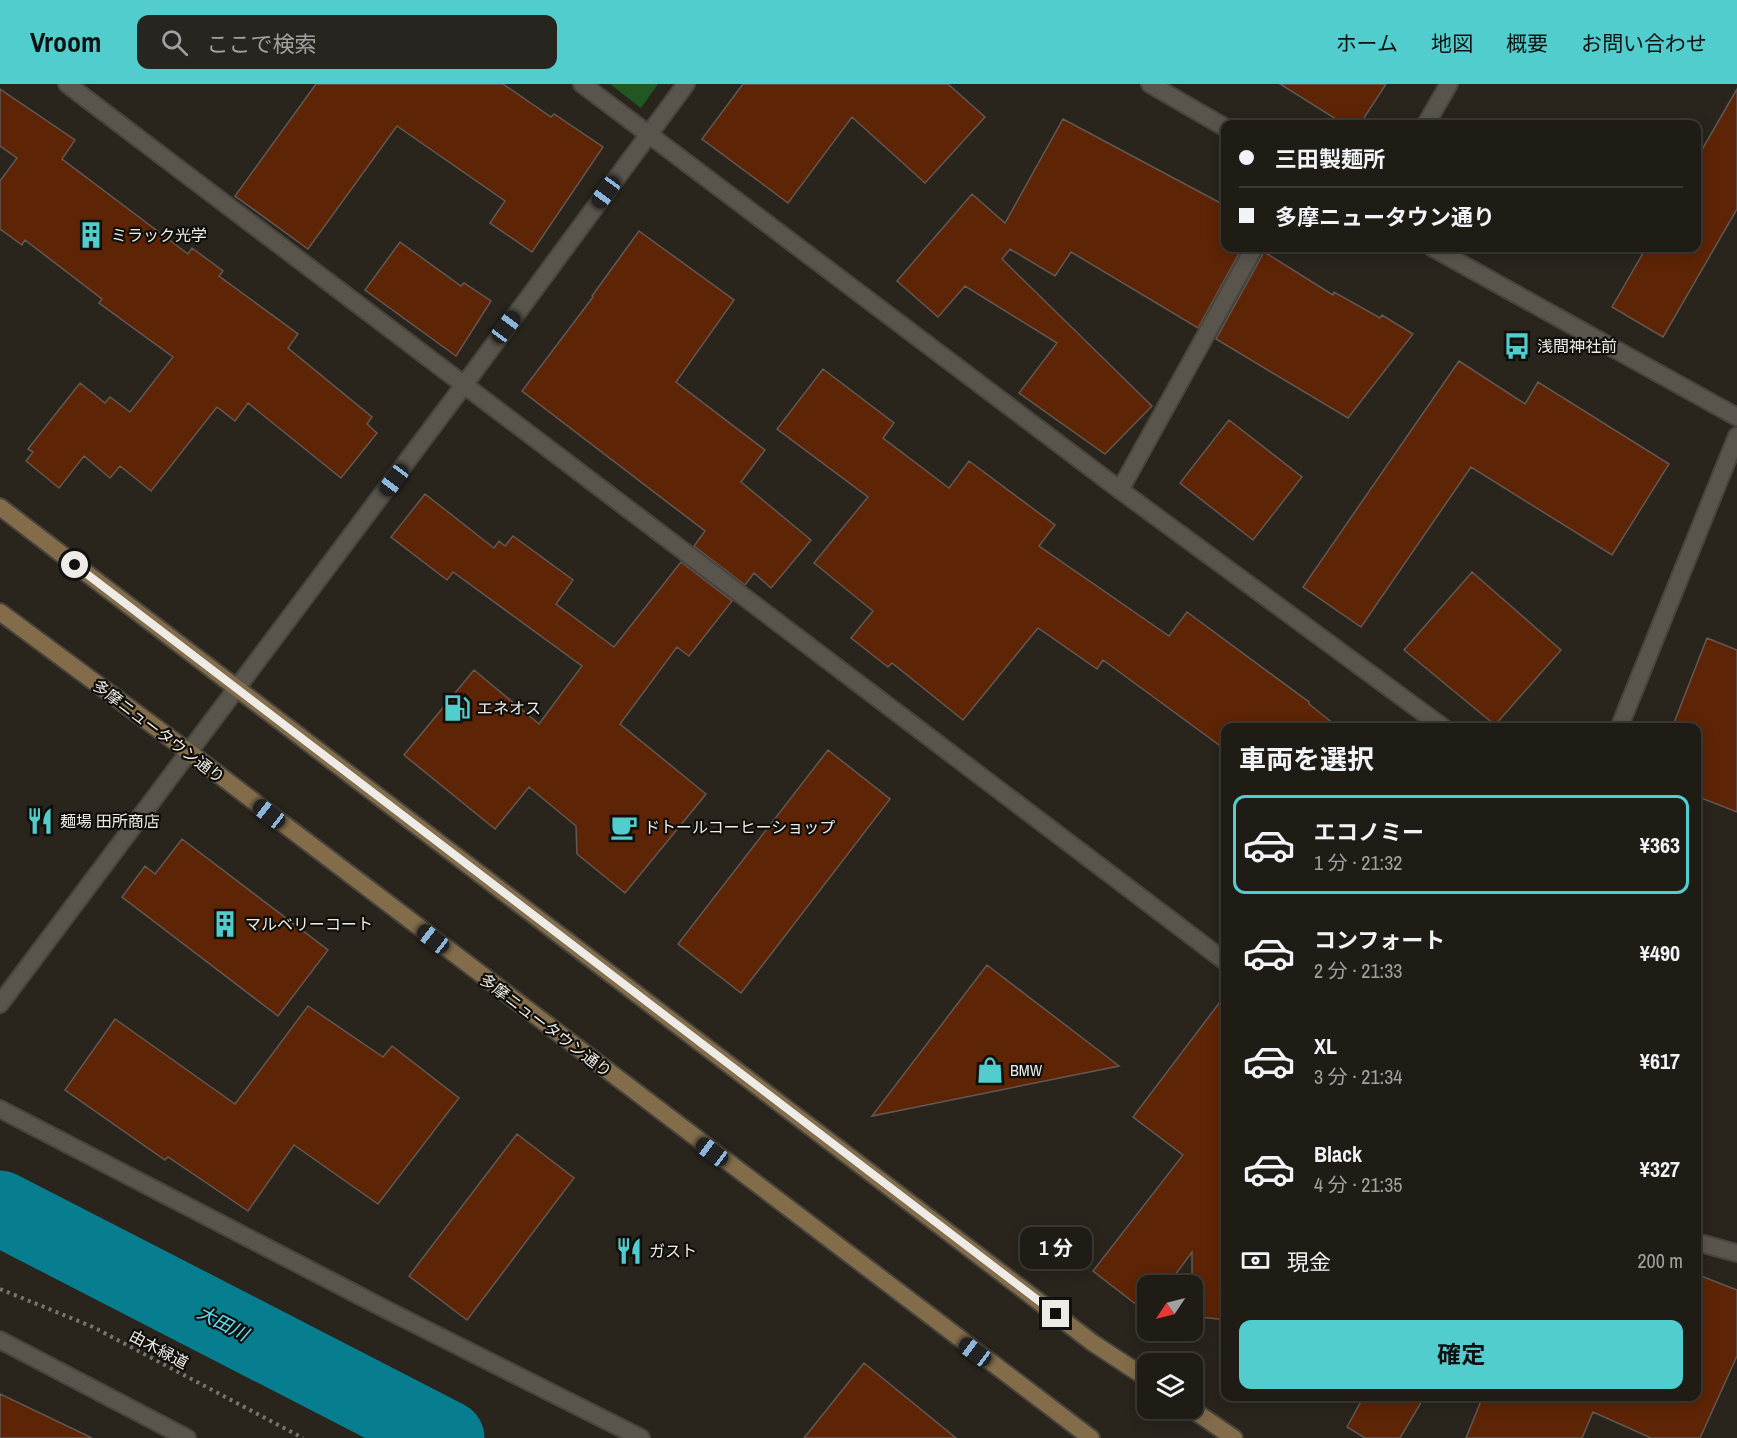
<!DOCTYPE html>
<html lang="ja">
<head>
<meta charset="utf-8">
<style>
  :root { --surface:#1f1c16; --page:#27251f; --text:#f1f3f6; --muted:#a1a1a1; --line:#3c3a35; --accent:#52cdcd }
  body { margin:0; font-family:"Archivo Narrow","Noto Sans JP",sans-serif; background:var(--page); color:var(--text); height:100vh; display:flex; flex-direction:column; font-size:22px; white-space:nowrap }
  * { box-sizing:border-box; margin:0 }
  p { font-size:20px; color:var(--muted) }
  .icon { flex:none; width:33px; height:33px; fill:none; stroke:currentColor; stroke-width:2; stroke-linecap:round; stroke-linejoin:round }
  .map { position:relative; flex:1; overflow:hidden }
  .side { position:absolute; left:1221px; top:639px; width:480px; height:678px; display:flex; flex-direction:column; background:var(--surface); border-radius:12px; box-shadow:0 3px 15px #0003,0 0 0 2px var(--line) }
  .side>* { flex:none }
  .guide { position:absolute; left:1221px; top:36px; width:480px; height:132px; border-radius:12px; box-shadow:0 3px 15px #0003,0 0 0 2px var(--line); display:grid; align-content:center; height:132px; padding:0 18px; background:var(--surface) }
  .needle { width:39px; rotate:235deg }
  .fabs { position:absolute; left:1137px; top:1191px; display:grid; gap:12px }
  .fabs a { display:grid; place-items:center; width:66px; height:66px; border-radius:12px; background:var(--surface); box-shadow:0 3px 15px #0003,0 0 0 2px var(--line); font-size:30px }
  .end { position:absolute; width:27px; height:27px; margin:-14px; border:8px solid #eeebe6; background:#111; box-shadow:0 0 0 3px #111 }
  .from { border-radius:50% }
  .bubble { position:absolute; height:42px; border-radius:12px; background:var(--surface); box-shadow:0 3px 15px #0003,0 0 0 2px var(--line); font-size:20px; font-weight:700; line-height:42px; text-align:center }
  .car { position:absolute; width:18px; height:36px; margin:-18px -9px; border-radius:8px; box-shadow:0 0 4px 2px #0007; background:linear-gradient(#222 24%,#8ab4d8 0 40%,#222 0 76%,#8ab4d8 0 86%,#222 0) }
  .guide b { display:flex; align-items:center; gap:21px; height:57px; font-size:22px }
  .guide b+b { border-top:2px solid var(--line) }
  .guide i { width:15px; height:15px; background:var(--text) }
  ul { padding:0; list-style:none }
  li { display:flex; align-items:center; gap:18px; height:99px; margin:0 12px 9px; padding:0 6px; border:3px solid transparent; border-radius:12px }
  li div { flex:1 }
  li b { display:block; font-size:22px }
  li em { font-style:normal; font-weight:700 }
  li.selected { border-color:var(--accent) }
  li>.icon { width:54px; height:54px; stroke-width:1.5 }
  h2 { padding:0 18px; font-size:27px; line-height:72px }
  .pay { display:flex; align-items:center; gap:15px; height:66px; padding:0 18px; font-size:22px }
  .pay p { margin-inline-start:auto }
  .button { display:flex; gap:12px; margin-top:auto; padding:12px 18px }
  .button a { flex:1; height:69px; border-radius:12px; background:var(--accent); color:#111; font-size:24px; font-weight:700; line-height:69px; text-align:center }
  header { display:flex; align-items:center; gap:36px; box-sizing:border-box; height:84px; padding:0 30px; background:var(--accent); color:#111 }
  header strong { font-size:28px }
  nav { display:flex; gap:33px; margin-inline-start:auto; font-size:21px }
  .search { width:420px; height:54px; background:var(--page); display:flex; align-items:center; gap:15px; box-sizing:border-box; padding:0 21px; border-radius:12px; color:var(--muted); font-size:22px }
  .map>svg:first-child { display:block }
</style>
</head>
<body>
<header>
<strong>Vroom</strong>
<div class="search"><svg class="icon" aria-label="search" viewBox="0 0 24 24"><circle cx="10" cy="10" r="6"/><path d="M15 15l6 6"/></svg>ここで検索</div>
<nav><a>ホーム</a><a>地図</a><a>概要</a><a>お問い合わせ</a></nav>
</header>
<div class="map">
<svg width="1737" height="1354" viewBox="0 0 1737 1354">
  <rect width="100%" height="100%" fill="#29251d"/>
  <path fill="#205722" d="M 610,0 L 658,0 L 641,24 Z"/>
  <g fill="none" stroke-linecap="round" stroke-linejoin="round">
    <path stroke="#077e90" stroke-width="75" d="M 0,1124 L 447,1354"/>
  </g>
  <path fill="#5e2406" stroke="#625854" stroke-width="1.5" d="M 316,0 L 503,0 L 551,33 L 554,30 L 603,63 L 532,168 L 490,139 L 505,117 L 397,42 L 308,165 L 235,112 Z
    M 743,0 L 948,0 L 985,33 L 925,99 L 852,33 L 788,119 L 702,55 Z
    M 1280,0 L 1386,0 L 1360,40 L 1344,40 Z
    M 0,5 L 75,56 L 62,75 L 188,170 L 192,164 L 223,187 L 219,192 L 298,250 L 288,264 L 372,333 L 367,340 L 377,349 L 341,394 L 248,319 L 235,337 L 217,323 L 151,407 L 120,382 L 110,394 L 84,372 L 59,404 L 26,377 L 33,368 L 28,365 L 80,299 L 105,319 L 110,313 L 130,328 L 173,273 L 99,219 L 102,215 L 25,156 L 22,161 L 0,145 L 0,97 L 17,74 L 0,62 Z
    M 1737,5 L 1737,125 L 1663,253 L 1612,223 L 1646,164 L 1696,164 L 1696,76 Z
    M 1063,35 L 1226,122 L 1226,164 L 1242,164 L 1198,244 L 1071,168 L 1055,192 L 1010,165 L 1002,175 L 1152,322 L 1105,370 L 1019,309 L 1057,259 L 965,202 L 938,233 L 897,197 L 972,110 L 1005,139 Z
    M 639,147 L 734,216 L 676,298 L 765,366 L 741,398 L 811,456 L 771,504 L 754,489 L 745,501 L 694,462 L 705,447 L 522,307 L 593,213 L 592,212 Z
    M 400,158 L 461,202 L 464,199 L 491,217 L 456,272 L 365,206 Z
    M 1264,168 L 1333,211 L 1334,208 L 1380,234 L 1382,231 L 1413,250 L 1348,334 L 1216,255 Z
    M 1459,277 L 1525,320 L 1538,298 L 1669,380 L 1612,471 L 1471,383 L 1361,543 L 1303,503 Z
    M 823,285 L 894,339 L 883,354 L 949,404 L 969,377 L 1055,441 L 1039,462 L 1169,552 L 1187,528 L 1309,618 L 1309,620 L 1339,644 L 1226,644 L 1226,666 L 1103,576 L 1097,585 L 1038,544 L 963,636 L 892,579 L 888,583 L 851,554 L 873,527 L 814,479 L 868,413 L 777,345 Z
    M 1229,336 L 1302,393 L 1253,456 L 1180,399 Z
    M 425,410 L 494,464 L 499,457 L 505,462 L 513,452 L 573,496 L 556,520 L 614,563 L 681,478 L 732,517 L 689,572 L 677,563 L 620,640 L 706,710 L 625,809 L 577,770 L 576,742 L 529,703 L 495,745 L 404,671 L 474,586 L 539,640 L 582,582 L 453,488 L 447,496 L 391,453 Z
    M 1472,488 L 1561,566 L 1495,641 L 1404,566 Z
    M 1707,554 L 1737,566 L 1737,728 L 1696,712 L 1696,644 L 1672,644 Z
    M 828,666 L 890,715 L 741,909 L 678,860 Z
    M 182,755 L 328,866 L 278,932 L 122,813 L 145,782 L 155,790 Z
    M 987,881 L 1119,982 L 872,1032 Z
    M 1226,910 L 1226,1236 L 1192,1232 L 1192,1168 L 1167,1202 L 1148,1202 L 1146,1228 L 1093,1187 L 1183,1071 L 1133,1033 Z
    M 308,922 L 383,973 L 392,962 L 459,1014 L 378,1120 L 294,1061 L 248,1127 L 168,1073 L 165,1076 L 65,1006 L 115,935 L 235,1020 Z
    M 517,1050 L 574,1094 L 467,1236 L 409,1192 Z
    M 1696,1190 L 1737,1206 L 1737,1272 L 1700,1354 L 1651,1354 L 1593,1328 L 1582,1354 L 1466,1354 L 1483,1312 L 1696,1312 Z
    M 864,1279 L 956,1354 L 804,1354 Z
    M 0,1310 L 92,1354 L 0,1354 Z
    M 1364,1312 L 1425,1312 L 1400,1354 L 1365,1354 L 1347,1343 Z"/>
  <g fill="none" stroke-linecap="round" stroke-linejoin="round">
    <defs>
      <path id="minor" d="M 67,0 L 1226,878
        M 582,0 L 1120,406 L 1444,644
        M 1120,406 L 1254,164
        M 1619,644 L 1737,352
        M 0,920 L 464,301 L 686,0
        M 0,1025 L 385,1225 L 641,1354
        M 1696,1158 L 1737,1169
        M 0,1256 L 187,1354"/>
      <path id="tertiary" d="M 1150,0 L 1226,44
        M 1426,40 L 1449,0
        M 1433,164 L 1737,333"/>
      <path id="secondary" d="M 0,423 L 1093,1259 L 1148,1295
        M 0,528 L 189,668 L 1091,1354
        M 1190,1324 L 1234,1354"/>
    </defs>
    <use href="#minor" stroke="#47433d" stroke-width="20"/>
    <use href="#tertiary" stroke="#47433d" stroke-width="20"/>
    <use href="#secondary" stroke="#47433d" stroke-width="20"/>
    <path stroke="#78746e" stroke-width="4" stroke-dasharray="3 4.5" stroke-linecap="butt" d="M 0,1205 L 93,1243 L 303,1354"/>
    <use href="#minor" stroke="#59554c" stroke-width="16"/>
    <use href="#tertiary" stroke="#59554c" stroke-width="16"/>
    <use href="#secondary" stroke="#826c4a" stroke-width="16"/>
  </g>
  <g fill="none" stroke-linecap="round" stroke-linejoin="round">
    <path stroke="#eeebe6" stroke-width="8" d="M 75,481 L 1056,1230"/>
  </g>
  <defs>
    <symbol id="building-bare" viewBox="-9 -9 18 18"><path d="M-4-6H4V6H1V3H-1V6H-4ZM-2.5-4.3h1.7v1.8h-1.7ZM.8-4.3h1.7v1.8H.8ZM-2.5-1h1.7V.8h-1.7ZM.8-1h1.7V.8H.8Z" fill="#52cdcd" stroke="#100f0b" stroke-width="2.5" paint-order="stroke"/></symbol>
    <symbol id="bus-bare" viewBox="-9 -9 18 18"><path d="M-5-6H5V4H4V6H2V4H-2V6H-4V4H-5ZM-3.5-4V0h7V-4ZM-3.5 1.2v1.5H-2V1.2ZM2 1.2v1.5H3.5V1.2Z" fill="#52cdcd" stroke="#100f0b" stroke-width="2.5" paint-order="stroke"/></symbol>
    <symbol id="fuel-bare" viewBox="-9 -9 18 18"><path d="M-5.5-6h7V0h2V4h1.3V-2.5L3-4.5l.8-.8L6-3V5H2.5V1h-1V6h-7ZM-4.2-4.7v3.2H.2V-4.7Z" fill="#52cdcd" stroke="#100f0b" stroke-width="2.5" paint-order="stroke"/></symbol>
    <symbol id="restaurant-bare" viewBox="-9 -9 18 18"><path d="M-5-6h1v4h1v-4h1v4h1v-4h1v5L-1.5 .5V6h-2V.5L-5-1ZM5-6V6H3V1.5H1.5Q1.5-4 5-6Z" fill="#52cdcd" stroke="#100f0b" stroke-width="2.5" paint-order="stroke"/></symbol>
    <symbol id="cafe-bare" viewBox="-9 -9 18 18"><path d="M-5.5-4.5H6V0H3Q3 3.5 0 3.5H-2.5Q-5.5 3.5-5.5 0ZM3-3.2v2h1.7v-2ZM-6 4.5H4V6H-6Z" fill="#52cdcd" stroke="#100f0b" stroke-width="2.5" paint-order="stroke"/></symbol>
    <symbol id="shop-bare" viewBox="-9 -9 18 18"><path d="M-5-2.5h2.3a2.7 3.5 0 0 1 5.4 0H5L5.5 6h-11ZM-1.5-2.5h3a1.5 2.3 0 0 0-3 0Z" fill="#52cdcd" stroke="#100f0b" stroke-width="2.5" paint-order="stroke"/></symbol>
  </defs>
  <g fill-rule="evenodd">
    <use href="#building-bare" x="72" y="132" width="38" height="38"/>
    <use href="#bus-bare" x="1498" y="243" width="38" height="38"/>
    <use href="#fuel-bare" x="438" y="605" width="38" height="38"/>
    <use href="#restaurant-bare" x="21" y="718" width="38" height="38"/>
    <use href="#cafe-bare" x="605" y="724" width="38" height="38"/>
    <use href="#building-bare" x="206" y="821" width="38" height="38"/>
    <use href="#shop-bare" x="971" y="967" width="38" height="38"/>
    <use href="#restaurant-bare" x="610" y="1148" width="38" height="38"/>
  </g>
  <g text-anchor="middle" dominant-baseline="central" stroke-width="4.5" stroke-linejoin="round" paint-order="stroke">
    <g font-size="16" fill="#eeebe6" stroke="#100f0b" text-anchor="start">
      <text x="111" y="151">ミラック光学</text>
      <text x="1537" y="262">浅間神社前</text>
      <text x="477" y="624">エネオス</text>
      <text x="60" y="737">麺場 田所商店</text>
      <text x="644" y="743">ドトールコーヒーショップ</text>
      <text x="245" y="840">マルベリーコート</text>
      <text x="1010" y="986">BMW</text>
      <text x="649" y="1167">ガスト</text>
    </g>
    <g font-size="16" fill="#eeebe6" stroke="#100f0b">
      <text transform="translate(159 647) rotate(37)">多摩ニュータウン通り</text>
      <text transform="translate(546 941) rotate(37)">多摩ニュータウン通り</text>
      <text transform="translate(159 1265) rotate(28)">由木緑道</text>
    </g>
    <g font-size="18" font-style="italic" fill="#60e2fa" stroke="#100f0b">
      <text transform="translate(223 1239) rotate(27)">大田川</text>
    </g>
  </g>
</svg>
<div class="fabs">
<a><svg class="needle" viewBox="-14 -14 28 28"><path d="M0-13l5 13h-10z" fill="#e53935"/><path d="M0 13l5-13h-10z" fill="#a1a1a1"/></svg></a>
<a><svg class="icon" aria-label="layers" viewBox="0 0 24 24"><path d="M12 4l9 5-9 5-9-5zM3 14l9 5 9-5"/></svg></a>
</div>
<i class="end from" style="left:75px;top:481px"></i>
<i class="end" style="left:1056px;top:1230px"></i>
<div class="bubble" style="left:1020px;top:1143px;width:72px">1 分</div>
<i class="car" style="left:606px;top:108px;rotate:216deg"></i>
<i class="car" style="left:506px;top:243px;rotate:37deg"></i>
<i class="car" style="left:394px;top:396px;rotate:217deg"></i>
<i class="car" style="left:269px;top:730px;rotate:308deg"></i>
<i class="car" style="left:433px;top:855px;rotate:308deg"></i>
<i class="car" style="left:712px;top:1068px;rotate:307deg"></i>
<i class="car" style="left:975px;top:1268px;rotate:307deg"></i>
<div class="guide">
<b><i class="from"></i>三田製麺所</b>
<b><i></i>多摩ニュータウン通り</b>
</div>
<section class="side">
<h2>車両を選択</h2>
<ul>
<li class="selected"><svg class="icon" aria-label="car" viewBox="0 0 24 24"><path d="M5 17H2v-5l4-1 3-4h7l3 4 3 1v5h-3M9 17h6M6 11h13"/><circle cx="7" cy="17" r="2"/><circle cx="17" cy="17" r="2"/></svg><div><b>エコノミー</b><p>1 分 · 21:32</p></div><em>¥363</em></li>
<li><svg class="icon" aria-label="car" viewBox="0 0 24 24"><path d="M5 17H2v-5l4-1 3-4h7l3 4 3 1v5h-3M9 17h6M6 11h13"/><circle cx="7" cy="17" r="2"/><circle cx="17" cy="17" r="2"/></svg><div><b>コンフォート</b><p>2 分 · 21:33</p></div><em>¥490</em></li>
<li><svg class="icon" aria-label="car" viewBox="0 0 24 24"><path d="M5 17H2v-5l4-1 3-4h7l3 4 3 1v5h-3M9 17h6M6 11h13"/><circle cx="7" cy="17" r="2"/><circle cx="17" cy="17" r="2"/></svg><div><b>XL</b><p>3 分 · 21:34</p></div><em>¥617</em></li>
<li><svg class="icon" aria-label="car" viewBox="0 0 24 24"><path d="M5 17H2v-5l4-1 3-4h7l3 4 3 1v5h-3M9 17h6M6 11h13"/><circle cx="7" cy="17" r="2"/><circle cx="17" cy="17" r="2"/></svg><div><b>Black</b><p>4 分 · 21:35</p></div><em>¥327</em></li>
</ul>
<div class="pay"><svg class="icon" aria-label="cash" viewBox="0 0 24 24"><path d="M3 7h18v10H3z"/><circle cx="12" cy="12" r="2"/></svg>現金<p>200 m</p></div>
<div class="button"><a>確定</a></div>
</section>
</div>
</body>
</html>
